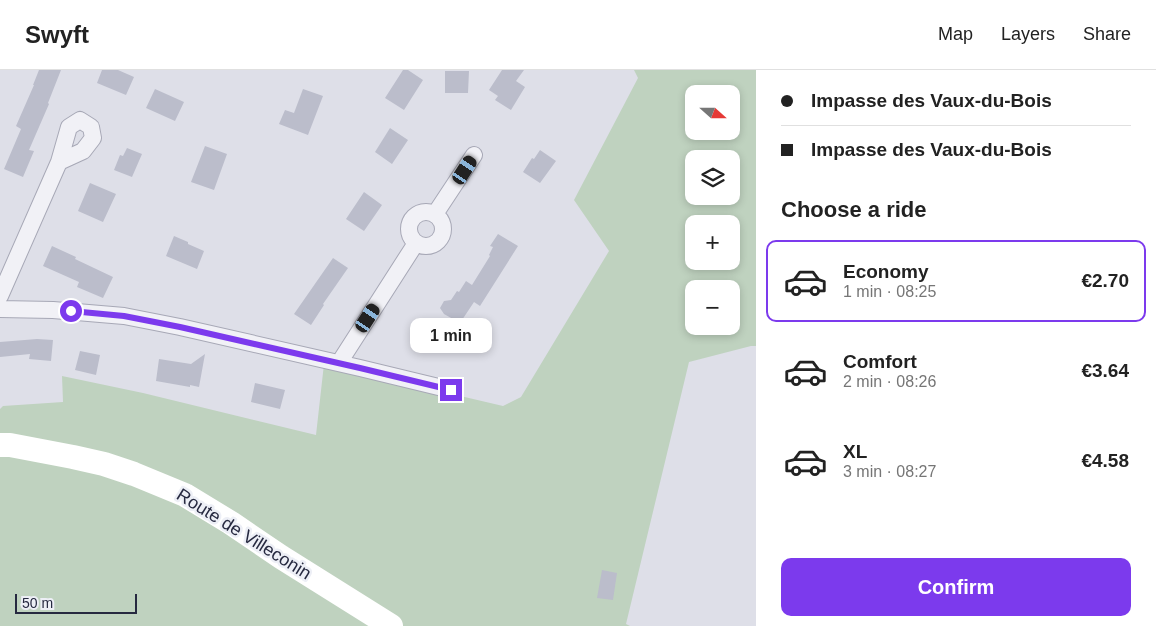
<!DOCTYPE html>
<html lang="en">
<head>
<meta charset="utf-8">
<style>
  :root { --surface:#fff; --page:#f6f6f6; --text:#222; --muted:#767676; --line:#e0e0e0; --accent:#7c3aed }
  body { margin:0; font-family:Arial,sans-serif; background:var(--page); color:var(--text); height:100vh; display:flex; flex-direction:column; font-size:19px; white-space:nowrap }
  * { box-sizing:border-box; margin:0 }
  p { font-size:16px; color:var(--muted) }
  .icon { flex:none; width:28px; height:28px; fill:none; stroke:currentColor; stroke-width:2; stroke-linecap:round; stroke-linejoin:round }
  .map { position:relative; flex:1; overflow:hidden }
  .side { display:flex; flex-direction:column; background:var(--surface); width:400px }
  .side>* { flex:none }
  .banner { display:grid; align-content:center; height:110px; padding:0 25px; background:var(--surface) }
  .needle { width:32px; rotate:111deg }
  .controls { position:absolute; left:685px; top:15px; display:grid; gap:10px }
  .controls a { display:grid; place-items:center; width:55px; height:55px; border-radius:10px; background:var(--surface); box-shadow:0 2px 8px #0003; font-size:25px }
  .scale { position:absolute; left:15px; bottom:12px; width:122px; box-sizing:border-box; padding-left:5px; border:2px solid #262940; border-top:0; font-size:14px; line-height:18px; white-space:nowrap; color:#262940; -webkit-text-stroke:4px #edeff6; paint-order:stroke }
  .end { position:absolute; width:22px; height:22px; margin:-11px; border:6px solid #7c3aed; background:#fff; box-shadow:0 0 0 2px #fff }
  .from { border-radius:50% }
  .bubble { position:absolute; height:35px; border-radius:10px; background:var(--surface); box-shadow:0 2px 8px #0003; font-size:16px; font-weight:700; line-height:35px; text-align:center }
  .car { position:absolute; width:15px; height:30px; margin:-15px -8px; border-radius:6px; box-shadow:0 0 4px 1px #0007; background:linear-gradient(#222 24%,#8ab4d8 0 40%,#222 0 76%,#8ab4d8 0 86%,#222 0) }
  .banner b { display:flex; align-items:center; gap:18px; height:48px; font-size:19px }
  .banner b+b { border-top:1px solid var(--line) }
  .banner i { width:12px; height:12px; background:var(--text) }
  ul { padding:0; list-style:none }
  li { display:flex; align-items:center; gap:15px; height:82px; margin:0 10px 8px; padding:0 15px; border:2px solid transparent; border-radius:10px }
  li div { flex:1 }
  li b { display:block; font-size:19px }
  li em { font-style:normal; font-weight:700 }
  li.on { border-color:var(--accent) }
  li>.icon { width:45px; height:45px; stroke-width:1.5 }
  h2 { padding:0 25px; font-size:22px; line-height:60px }
  .action { display:flex; gap:10px; margin-top:auto; padding:10px 25px }
  .action a { flex:1; height:58px; border-radius:10px; background:var(--accent); color:#fff; font-size:20px; font-weight:700; line-height:58px; text-align:center }
  header { display:flex; align-items:center; gap:30px; box-sizing:border-box; height:70px; padding:0 25px; background:var(--surface); border-bottom:1px solid var(--line) }
  header strong { font-size:24px }
  nav { display:flex; gap:28px; margin-inline-start:auto; font-size:18px }
  main { display:flex; flex:1; min-height:0 }
  .map>svg:first-child { display:block }
</style>
</head>
<body>
<header>
<strong>Swyft</strong>
<nav><a>Map</a><a>Layers</a><a>Share</a></nav>
</header>
<main>
<div class="map">
<svg width="756" height="556" viewBox="0 0 756 556">
  <rect width="100%" height="100%" fill="#dedfe8"/>
  <path fill="#bfd2bf" fill-rule="evenodd" d="M 634,0 L 756,0 L 756,276 L 751,276 L 689,292 L 626,554 L 630,556 L 0,556 L 0,339 L 3,336 L 63,332 L 62,306 L 143,323 L 316,365 L 324,294 L 503,336 L 521,327 L 609,181 L 574,130 L 638,8 ZM 694,24 L 731,24 L 731,61 L 694,61 ZM 694,89 L 731,89 L 731,126 L 694,126 ZM 694,154 L 731,154 L 731,191 L 694,191 ZM 694,219 L 731,219 L 731,256 L 694,256 Z"/>
  <path fill="#bbbdcb" d="M 39,0 L 61,0 L 48,33 L 49,34 L 29,80 L 34,81 L 23,107 L 4,99 L 21,59 L 16,56 L 34,15 L 33,15 Z
    M 102,0 L 118,0 L 134,7 L 126,25 L 97,13 Z
    M 403,0 L 408,0 L 423,10 L 404,40 L 385,28 Z
    M 502,0 L 524,0 L 516,11 L 525,17 L 511,40 L 495,30 L 498,26 L 489,20 Z
    M 445,1 L 469,1 L 468,23 L 445,23 Z
    M 155,19 L 184,32 L 175,51 L 146,38 Z
    M 303,19 L 323,26 L 308,65 L 279,54 L 285,40 L 294,43 Z
    M 390,58 L 408,70 L 392,94 L 375,82 Z
    M 205,76 L 227,84 L 214,120 L 191,112 Z
    M 127,78 L 142,84 L 132,107 L 114,100 L 120,85 L 123,86 Z
    M 540,80 L 556,91 L 540,113 L 523,102 L 532,88 L 534,89 Z
    M 90,113 L 116,124 L 103,152 L 78,141 Z
    M 364,122 L 382,135 L 364,161 L 346,149 Z
    M 498,164 L 518,176 L 480,236 L 474,232 L 460,253 L 444,244 L 440,238 L 444,231 L 451,230 L 457,221 L 459,222 L 466,211 L 472,215 L 490,186 L 489,185 L 493,177 L 490,176 Z
    M 174,166 L 188,172 L 188,174 L 204,181 L 197,199 L 166,186 Z
    M 52,176 L 76,187 L 75,189 L 113,207 L 103,228 L 77,217 L 79,212 L 43,196 Z
    M 333,188 L 348,198 L 323,234 L 324,235 L 311,255 L 294,244 Z
    M 37,269 L 53,270 L 51,291 L 29,289 L 30,284 L 0,287 L 0,272 Z
    M 80,281 L 100,285 L 96,305 L 75,300 Z
    M 205,284 L 199,317 L 190,315 L 190,317 L 156,311 L 159,289 L 191,294 Z
    M 255,313 L 285,320 L 280,339 L 251,332 Z
    M 602,500 L 617,503 L 613,530 L 597,528 Z"/>
  <g fill="none" stroke-linecap="round" stroke-linejoin="round">
    <defs>
      <path id="street" d="M409 159a17 17 0 1 1 34 0a17 17 0 1 1-34 0Z
        M 435,144 L 474,85
        M 0,226 L 59,92 L 69,57 L 80,50 L 91,57 L 93,68 L 83,81 L 59,92
        M 0,239 L 53,240 L 124,246 L 180,257 L 360,298 L 451,320
        M 339,293 L 416,173"/>
    </defs>
    <use href="#street" stroke="#a7a8b6" stroke-width="18"/>
    <use href="#street" stroke="#f1f1f6" stroke-width="16"/>
    <path stroke="#fff" stroke-width="24" d="M 0,375 L 10,375 L 73,387 L 104,394 L 134,404 L 185,425 L 231,453 L 281,487 L 391,556"/>
  </g>
  <g fill="none" stroke-linecap="round" stroke-linejoin="round">
    <path stroke="#7c3aed" stroke-width="6" d="M 71,241 L 124,246 L 180,257 L 360,298 L 451,320"/>
  </g>
  <g text-anchor="middle" dominant-baseline="central" stroke-width="5" stroke-linejoin="round" paint-order="stroke">
    <g font-size="18" fill="#262940" stroke="#edeff6">
      <text transform="translate(244 464) rotate(32)">Route de Villeconin</text>
    </g>
  </g>
</svg>
<div class="controls">
<a><svg class="needle" viewBox="-14 -14 28 28"><path d="M0-13l5 13h-10z" fill="#e53935"/><path d="M0 13l5-13h-10z" fill="#767676"/></svg></a>
<a><svg class="icon" aria-label="layers" viewBox="0 0 24 24"><path d="M12 4l9 5-9 5-9-5zM3 14l9 5 9-5"/></svg></a>
<a>+</a>
<a>−</a>
</div>
<div class="scale">50 m</div>
<i class="end from" style="left:71px;top:241px"></i>
<i class="end" style="left:451px;top:320px"></i>
<div class="bubble" style="left:410px;top:248px;width:82px">1 min</div>
<i class="car" style="left:465px;top:100px;rotate:33deg"></i>
<i class="car" style="left:368px;top:248px;rotate:33deg"></i>
</div>
<section class="side">
<div class="banner">
<b><i class="from"></i>Impasse des Vaux-du-Bois</b>
<b><i></i>Impasse des Vaux-du-Bois</b>
</div>
<h2>Choose a ride</h2>
<ul>
<li class="on"><svg class="icon" aria-label="car" viewBox="0 0 24 24"><path d="M5 17H2v-5l4-1 3-4h7l3 4 3 1v5h-3M9 17h6M6 11h13"/><circle cx="7" cy="17" r="2"/><circle cx="17" cy="17" r="2"/></svg><div><b>Economy</b><p>1 min · 08:25</p></div><em>€2.70</em></li>
<li><svg class="icon" aria-label="car" viewBox="0 0 24 24"><path d="M5 17H2v-5l4-1 3-4h7l3 4 3 1v5h-3M9 17h6M6 11h13"/><circle cx="7" cy="17" r="2"/><circle cx="17" cy="17" r="2"/></svg><div><b>Comfort</b><p>2 min · 08:26</p></div><em>€3.64</em></li>
<li><svg class="icon" aria-label="car" viewBox="0 0 24 24"><path d="M5 17H2v-5l4-1 3-4h7l3 4 3 1v5h-3M9 17h6M6 11h13"/><circle cx="7" cy="17" r="2"/><circle cx="17" cy="17" r="2"/></svg><div><b>XL</b><p>3 min · 08:27</p></div><em>€4.58</em></li>
</ul>
<div class="action"><a>Confirm</a></div>
</section>
</main>
</body>
</html>
